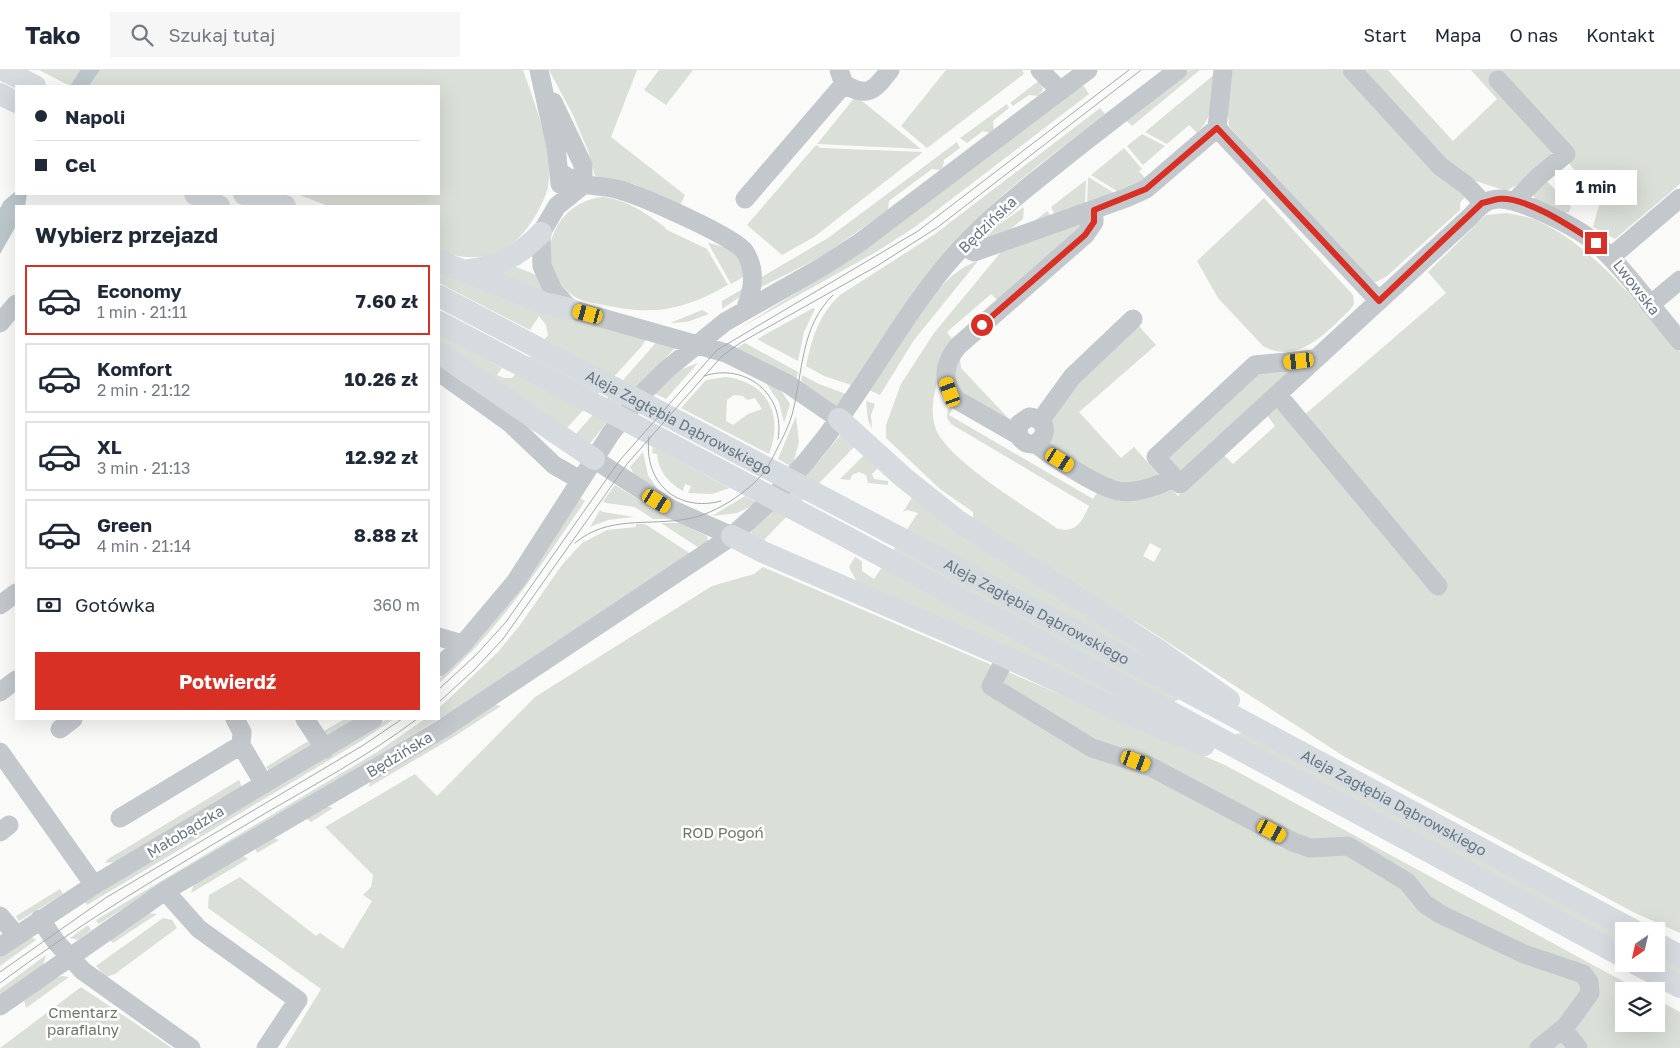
<!DOCTYPE html>
<html lang="pl">
<head>
<meta charset="utf-8">
<style>
  :root { --surface:#fff; --page:#f6f6f7; --text:#1f2937; --muted:#747a83; --line:#e0e1e3; --accent:#d93025 }
  body { margin:0; font-family:"Golos Text",sans-serif; background:var(--page); color:var(--text); height:100vh; display:flex; flex-direction:column; font-size:19px; white-space:nowrap }
  * { box-sizing:border-box; margin:0 }
  p { font-size:16px; color:var(--muted) }
  .icon { flex:none; width:28px; height:28px; fill:none; stroke:currentColor; stroke-width:2; stroke-linecap:round; stroke-linejoin:round }
  .map { position:relative; flex:1; overflow:hidden }
  .details { position:absolute; left:15px; top:135px; width:425px; height:515px; display:flex; flex-direction:column; background:var(--surface); border-radius:0px; box-shadow:0 5px 20px #0002 }
  .details>* { flex:none }
  .hud { position:absolute; left:15px; top:15px; width:425px; height:110px; border-radius:0px; box-shadow:0 5px 20px #0002; display:grid; align-content:center; height:110px; padding:0 20px; background:var(--surface) }
  .needle { width:32px; rotate:214deg }
  .controls { position:absolute; left:1615px; top:852px; display:grid; gap:10px }
  .controls a { display:grid; place-items:center; width:50px; height:50px; border-radius:0px; background:var(--surface); box-shadow:0 5px 20px #0002; font-size:25px }
  .end { position:absolute; width:22px; height:22px; margin:-11px; border:6px solid #d93025; background:#fff; box-shadow:0 0 0 2px #fff }
  .from { border-radius:50% }
  .bubble { position:absolute; height:35px; border-radius:0px; background:var(--surface); box-shadow:0 5px 20px #0002; font-size:16px; font-weight:700; line-height:35px; text-align:center }
  .car { position:absolute; width:15px; height:30px; margin:-15px -8px; border-radius:6px; box-shadow:0 0 4px 1px #0007; background:linear-gradient(#f5c518 24%,#345 0 40%,#f5c518 0 76%,#345 0 86%,#f5c518 0) }
  .hud b { display:flex; align-items:center; gap:18px; height:48px; font-size:19px }
  .hud b+b { border-top:1px solid var(--line) }
  .hud i { width:12px; height:12px; background:var(--text) }
  ul { padding:0; list-style:none }
  li { display:flex; align-items:center; gap:15px; height:70px; margin:0 10px 8px; padding:0 10px; border:2px solid var(--line); border-radius:0px }
  li div { flex:1 }
  li b { display:block; font-size:19px }
  li em { font-style:normal; font-weight:700 }
  li.on { border-color:var(--accent) }
  li>.icon { width:45px; height:45px; stroke-width:1.5 }
  h2 { padding:0 20px; font-size:22px; line-height:60px }
  .pay { display:flex; align-items:center; gap:12px; height:55px; padding:0 20px; font-size:19px }
  .pay p { margin-inline-start:auto }
  .cta { display:flex; gap:10px; margin-top:auto; padding:10px 20px }
  .cta a { flex:1; height:58px; border-radius:0px; background:var(--accent); color:#fff; font-size:20px; font-weight:700; line-height:58px; text-align:center }
  header { display:flex; align-items:center; gap:30px; box-sizing:border-box; height:70px; padding:0 25px; background:var(--surface); border-bottom:1px solid var(--line) }
  header strong { font-size:24px }
  nav { display:flex; gap:28px; margin-inline-start:auto; font-size:18px }
  .search { width:350px; height:45px; background:var(--page); display:flex; align-items:center; gap:12px; box-sizing:border-box; padding:0 18px; border-radius:0px; color:var(--muted); font-size:19px }
  .map>svg:first-child { display:block }
</style>
</head>
<body>
<header>
<strong>Tako</strong>
<div class="search"><svg class="icon" aria-label="search" viewBox="0 0 24 24"><circle cx="10" cy="10" r="6"/><path d="M15 15l6 6"/></svg>Szukaj tutaj</div>
<nav><a>Start</a><a>Mapa</a><a>O nas</a><a>Kontakt</a></nav>
</header>
<div class="map">
<svg width="1680" height="978" viewBox="0 0 1680 978">
  <rect width="100%" height="100%" fill="#fafaf8"/>
  <path fill="#dadfd7" fill-rule="evenodd" d="M 39,0 L 80,0 L 70,16 Z
    M 100,0 L 523,0 C 535,34 549,70 549,107 C 549,120 543,132 537,143 C 514,184 483,196 439,181 L 439,136 L 328,136 L 297,124 L 439,124 L 439,16 L 89,16 Z
    M 549,0 L 637,0 L 611,67 L 685,125 L 680,135 L 634,114 L 595,106 L 589,83 L 573,45 Z
    M 659,0 L 693,0 L 666,35 L 644,20 Z
    M 946,0 L 1022,0 L 1024,4 L 927,78 L 901,56 Z
    M 1190,0 L 1200,0 L 1132,56 L 1126,50 Z
    M 1231,0 L 1341,0 L 1438,103 L 1465,127 L 1460,133 L 1460,140 L 1387,206 L 1376,212 L 1370,211 L 1229,56 L 1227,33 Z
    M 1363,0 L 1388,0 L 1453,71 L 1497,29 L 1471,0 L 1680,0 L 1680,114 L 1615,169 L 1593,157 L 1600,132 L 1496,2 L 1489,8 L 1552,75 L 1551,89 L 1526,110 L 1506,121 L 1470,109 L 1444,88 Z
    M 1216,3 C 1213,25 1214,47 1197,63 L 1189,55 L 1167,74 L 1145,62 Z
    M 1041,9 L 1043,20 L 1038,26 L 1029,25 L 1013,36 L 1010,33 Z
    M 1083,15 L 1089,24 L 915,157 L 876,182 L 738,259 L 838,197 Z
    M 856,26 L 921,79 L 817,74 Z
    M 1007,34 L 1009,38 L 993,51 L 994,61 L 990,63 L 983,61 L 967,73 L 960,68 Z
    M 1100,38 L 1105,44 C 1067,74 1027,102 992,135 C 936,188 893,251 851,315 L 824,306 L 806,296 C 812,267 819,245 840,225 L 935,164 Z
    M 1142,64 L 1165,76 L 1143,95 L 1127,76 Z
    M 957,72 L 960,78 L 944,90 L 943,97 L 940,100 L 932,99 L 889,131 L 888,140 L 821,187 L 761,217 L 760,208 L 828,168 Z
    M 816,75 L 821,78 L 923,82 L 814,167 L 782,185 L 747,155 Z
    M 1124,78 L 1142,99 L 1139,101 L 1147,111 L 1120,123 L 1091,105 Z
    M 1088,107 L 1116,124 L 1087,135 Z
    M 1086,110 L 1085,136 L 1027,157 L 1047,141 L 1051,146 L 1054,143 L 1051,137 Z
    M 1546,110 L 1571,137 L 1569,142 L 1565,143 L 1535,129 L 1533,124 Z
    M 603,127 C 628,130 645,143 665,157 L 665,159 L 707,179 L 728,215 C 683,240 655,246 604,235 C 595,233 583,232 575,227 C 529,197 551,132 603,127 Z
    M 1264,128 L 1353,225 L 1354,234 L 1350,240 C 1326,262 1298,296 1263,276 L 1218,228 L 1197,191 Z
    M 1024,137 L 1023,149 L 1003,165 L 987,169 L 987,163 Z
    M 1506,143 C 1517,145 1530,147 1540,152 C 1597,179 1639,236 1680,282 L 1680,863 L 1633,842 L 1345,687 L 1141,555 L 1070,515 L 973,452 L 973,442 L 940,419 L 886,368 L 886,355 L 901,314 L 934,263 L 1001,182 L 1078,154 L 1081,157 L 1000,233 L 991,224 L 947,262 L 954,272 C 943,297 928,325 934,353 C 940,387 1029,438 1058,459 C 1077,463 1082,451 1089,436 L 951,354 L 947,348 L 948,339 L 953,332 L 955,334 L 949,345 L 1093,429 L 1105,411 L 1052,378 L 1048,368 L 1048,358 L 1074,311 L 1138,255 L 1156,275 L 1079,342 L 1121,388 L 1134,377 L 1178,426 L 1223,384 L 1233,394 L 1275,356 L 1267,345 L 1279,333 L 1295,353 L 1446,223 L 1428,202 L 1486,145 ZM 1150,473 L 1161,479 L 1154,492 L 1143,486 Z
    M 708,173 C 737,180 735,178 747,205 L 731,214 Z
    M 978,191 L 914,270 L 880,325 L 869,320 C 892,284 936,203 978,191 Z
    M 511,195 L 539,206 L 551,224 L 488,202 Z
    M 439,202 L 647,267 L 642,276 L 566,359 L 439,273 L 439,263 L 502,298 L 497,305 L 504,308 L 512,308 L 548,265 L 546,255 L 539,246 L 530,260 L 439,213 Z
    M 744,218 L 740,227 L 722,239 L 722,231 Z
    M 813,238 L 815,239 L 804,262 L 798,291 L 757,269 Z
    M 702,240 L 709,244 L 687,252 L 670,253 Z
    M 659,269 L 676,276 L 674,279 L 623,332 L 592,371 L 590,373 L 575,365 Z
    M 745,273 L 798,302 L 797,309 L 737,278 Z
    M 959,281 L 961,298 L 1011,351 L 960,326 L 950,297 Z
    M 698,293 L 666,329 L 654,323 L 680,300 Z
    M 1294,299 L 1192,398 L 1180,400 L 1172,397 L 1166,384 L 1254,302 Z
    M 802,305 L 819,314 L 846,324 L 838,335 L 835,335 L 801,312 Z
    M 726,307 C 768,312 784,346 769,384 L 681,338 L 706,310 ZM 734,325 L 743,326 L 747,330 L 755,328 L 762,339 L 748,344 L 733,355 L 726,351 L 727,330 Z
    M 766,310 L 782,322 L 790,334 L 784,353 L 779,332 L 766,313 Z
    M 866,331 L 875,334 L 871,345 L 872,359 L 868,350 Z
    M 796,346 L 799,372 L 792,397 L 778,389 Z
    M 842,363 L 857,374 L 762,472 L 751,464 L 752,461 L 820,390 Z
    M 653,377 L 730,418 L 712,424 L 688,423 L 691,416 L 685,414 L 683,421 C 668,413 658,400 657,384 L 652,383 Z
    M 643,382 L 648,405 L 659,421 L 634,404 L 630,397 Z
    M 866,383 L 880,396 L 872,404 L 874,409 L 888,411 L 888,415 L 868,413 L 866,405 L 859,402 L 852,405 L 850,410 L 840,409 Z
    M 615,415 L 670,449 L 653,449 L 635,437 L 606,433 L 603,431 Z
    M 745,426 L 758,433 L 737,443 L 712,446 Z
    M 913,426 L 1150,581 L 1181,628 L 1152,644 L 859,516 L 849,497 L 855,487 L 862,491 L 862,501 L 874,509 L 918,443 L 907,440 L 903,442 Z
    M 580,428 L 585,431 C 539,498 500,559 439,613 L 439,609 L 478,571 L 518,523 Z
    M 600,440 L 603,442 L 634,447 L 608,450 L 590,457 Z
    M 661,453 L 680,453 L 707,466 L 708,471 L 699,478 Z
    M 636,454 L 645,454 L 691,484 L 456,639 L 145,824 L 99,854 L 96,850 L 116,838 L 377,682 L 425,649 L 439,649 L 439,638 L 498,582 L 520,555 L 562,495 L 582,473 L 607,460 L 636,457 Z
    M 763,497 L 1225,695 L 1641,921 L 1624,921 L 1624,954 L 1656,954 L 1656,929 L 1680,942 L 1680,978 L 285,978 L 321,919 L 208,838 L 209,825 L 240,807 L 316,866 L 320,863 L 343,879 L 372,831 L 363,825 L 371,817 L 373,805 L 325,757 L 415,704 L 437,726 L 535,627 L 712,516 L 754,504 Z
    M 493,634 L 501,636 L 452,668 L 369,717 L 371,709 Z
    M 345,649 L 357,649 L 326,667 L 322,662 Z
    M 387,649 L 394,649 L 361,671 L 87,835 L 84,831 Z
    M 1245,661 L 1624,866 L 1624,876 L 1234,665 Z
    M 313,668 L 311,677 L 269,701 L 266,697 Z
    M 239,710 L 242,717 L 116,792 L 105,793 L 108,789 Z
    M 326,736 L 333,738 L 311,752 L 306,748 Z
    M 272,767 L 279,770 L 257,783 L 255,777 Z
    M 242,785 L 248,789 L 191,823 L 194,813 Z
    M 60,819 L 63,824 L 19,851 L 16,846 Z
    M 147,843 L 157,844 L 113,873 L 108,868 Z
    M 163,848 L 172,850 L 177,858 L 115,904 L 106,907 L 96,896 Z
    M 88,855 L 91,860 L 78,870 L 70,868 Z
    M 32,867 L 36,870 L 0,896 L 0,886 Z
    M 1656,884 L 1680,897 L 1680,907 L 1656,894 Z
    M 46,885 L 43,895 L 0,928 L 0,919 Z
    M 62,906 L 69,907 L 26,938 L 24,930 L 51,910 Z
    M 81,917 L 172,978 L 0,978 Z"/>
  <path fill="#bbc7cb" d="M 80,0 L 100,0 L 89,16 L 70,16 Z
    M 16,121 L 16,124 L 27,124 L 25,136 L 16,136 L 16,156 L 0,184 L 0,138 L 4,131 Z"/>
  <g fill="none" stroke-linecap="round" stroke-linejoin="round">
    <path stroke="#c3c8cc" stroke-width="19" d="M 539,0 L 556,78 L 560,114
      M 839,0 L 844,14 C 869,29 875,19 890,0
      M 1040,0 L 1060,21
      M 1352,0 L 1440,96 L 1466,115 L 1483,133
      M 1498,10 L 1566,84 L 1538,107 L 1515,131
      M 553,32 L 583,95 L 583,115
      M 1217,58 L 1379,231
      M 560,102 C 584,120 594,113 620,120 C 641,126 736,167 745,182 C 757,201 753,221 745,240
      M 583,115 L 557,136 L 541,163 L 542,196 L 553,220 L 570,239 L 726,283 L 788,314 L 839,349
      M 745,129 L 844,14
      M 963,176 L 974,182 L 1126,128 L 1146,119 L 1217,58 L 1223,0
      M 1611,187 L 1680,128
      M 1650,235 L 1680,210
      M 0,253 L 16,234
      M 1315,289 L 1255,295 L 1156,387 L 1180,414 L 1471,146 C 1479,137 1486,129 1499,129 C 1522,129 1581,159 1598,175 C 1629,204 1653,239 1680,271
      M 439,302 L 510,353 L 554,395 L 580,410
      M 1278,325 L 1438,516
      M 1040,351 L 1072,307 L 1133,249
      M 1018,365 L 1019,354 L 1029,347 C 1061,350 1036,392 1018,365 L 957,330 C 941,313 943,294 958,276 L 1085,165 L 1094,152 L 1094,140
      M 1036,374 C 1052,387 1098,417 1118,421 C 1135,424 1159,416 1174,407
      M 594,389 L 671,439 L 732,466
      M 0,535 L 16,523
      M 439,567 L 463,574
      M 1006,587 L 991,616 L 1092,678 L 1151,697 L 1293,772 L 1310,778 L 1348,776 L 1407,812 L 1425,834 L 1440,844 L 1524,884 L 1583,904 L 1589,912 L 1590,923 L 1566,956 L 1539,978
      M 439,597 L 463,574 L 516,511 L 611,363 L 642,324 L 666,300 L 725,252 L 822,197 L 859,173 L 1088,0
      M 0,622 L 16,610
      M 235,649 L 242,662 L 241,675 L 264,714
      M 305,649 L 325,679
      M 60,659 L 73,649
      M 0,682 L 94,815
      M 120,748 L 241,675
      M 0,762 L 9,755
      M 165,821 L 199,859 L 298,930 L 266,978
      M 0,846 L 17,866
      M 40,849 L 56,872 L 83,901 L 191,978
      M 0,877 L 94,815 L 373,649
      M 0,936 L 165,821 L 442,659 L 732,466 C 772,431 808,393 839,349 C 876,298 906,243 947,194 C 978,157 1015,127 1053,97 C 1094,64 1136,32 1178,0
      M 1563,959 L 1578,978"/>
    <g stroke="#d6dbdf" stroke-width="22">
      <path d="M 3,0 L 35,16"/>
      <path d="M 0,24 L 16,32"/>
      <path d="M 195,124 L 219,136"/>
      <path d="M 244,124 L 285,136"/>
      <path d="M 439,191 L 544,233 L 570,239"/>
      <path d="M 464,201 C 498,196 517,188 541,163"/>
      <path id="s1" d="M 439,226 L 908,472 L 1635,861"/>
      <path d="M 439,252 L 841,464 L 1624,887"/>
      <path d="M 439,283 L 594,389"/>
      <path d="M 839,349 L 903,407 L 958,451 L 1158,580 L 1229,630"/>
      <path d="M 732,466 L 763,482 L 1006,587 L 1130,645 L 1204,675"/>
      <path d="M 1656,873 L 1680,886"/>
      <path d="M 1636,894 L 1680,917"/>
    </g>
    <path stroke="#a2aab0" stroke-width="1" d="M 704,306 C 746,292 786,325 778,369
      M 649,367 C 643,412 677,443 721,431
      M 575,473 C 608,445 648,456 687,449 C 712,445 742,426 759,408 C 767,400 772,389 777,379 C 783,367 790,354 793,341 C 803,300 801,256 833,225
      M 439,619 L 476,585 L 506,552 L 620,390 L 717,280 L 918,161 L 1129,0
      M 439,632 L 474,600 L 503,569 L 627,394 L 722,286 L 740,273 L 877,196 L 938,157 L 1141,0
      M 0,902 L 107,827 L 362,676 L 402,649
      M 0,913 C 83,851 170,800 259,747 C 312,716 368,686 417,649"/>
  </g>
  <g fill="none" stroke-linecap="round" stroke-linejoin="round">
    <path stroke="#d93025" stroke-width="6" d="M 982,255 L 1085,165 L 1094,152 L 1094,140 L 1146,119 L 1217,58 L 1379,231 L 1482,133 C 1487,132 1493,130 1498,129 C 1526,126 1573,158 1596,173"/>
  </g>
  <g text-anchor="middle" dominant-baseline="central" stroke-width="5" stroke-linejoin="round" paint-order="stroke">
    <g font-size="15" fill="#657683" stroke="#fff">
      <text transform="translate(987 154) rotate(-44)">Będzińska</text>
      <text transform="translate(1637 217) rotate(52)">Lwowska</text>
      <text stroke="none"><textPath href="#s1" startOffset="271">Aleja Zagłębia Dąbrowskiego</textPath></text>
      <text stroke="none"><textPath href="#s1" startOffset="676">Aleja Zagłębia Dąbrowskiego</textPath></text>
      <text transform="translate(399 684) rotate(-31)">Będzińska</text>
      <text stroke="none"><textPath href="#s1" startOffset="1081">Aleja Zagłębia Dąbrowskiego</textPath></text>
      <text transform="translate(185 761) rotate(-31)">Małobądzka</text>
    </g>
    <g font-size="15" fill="#687a64" stroke="#fff">
      <text x="723" y="762">ROD Pogoń</text>
      <text x="83" y="942">Cmentarz<tspan x="83" dy="17">parafialny</tspan></text>
    </g>
  </g>
</svg>
<div class="controls">
<a><svg class="needle" viewBox="-14 -14 28 28"><path d="M0-13l5 13h-10z" fill="#e53935"/><path d="M0 13l5-13h-10z" fill="#747a83"/></svg></a>
<a><svg class="icon" aria-label="layers" viewBox="0 0 24 24"><path d="M12 4l9 5-9 5-9-5zM3 14l9 5 9-5"/></svg></a>
</div>
<i class="end from" style="left:982px;top:255px"></i>
<i class="end" style="left:1596px;top:173px"></i>
<div class="bubble" style="left:1555px;top:100px;width:82px">1 min</div>
<i class="car" style="left:588px;top:244px;rotate:285deg"></i>
<i class="car" style="left:1299px;top:291px;rotate:264deg"></i>
<i class="car" style="left:950px;top:322px;rotate:340deg"></i>
<i class="car" style="left:1060px;top:390px;rotate:121deg"></i>
<i class="car" style="left:657px;top:431px;rotate:121deg"></i>
<i class="car" style="left:1136px;top:691px;rotate:110deg"></i>
<i class="car" style="left:1272px;top:761px;rotate:118deg"></i>
<div class="hud">
<b><i class="from"></i>Napoli</b>
<b><i></i>Cel</b>
</div>
<section class="details">
<h2>Wybierz przejazd</h2>
<ul>
<li class="on"><svg class="icon" aria-label="car" viewBox="0 0 24 24"><path d="M5 17H2v-5l4-1 3-4h7l3 4 3 1v5h-3M9 17h6M6 11h13"/><circle cx="7" cy="17" r="2"/><circle cx="17" cy="17" r="2"/></svg><div><b>Economy</b><p>1 min · 21:11</p></div><em>7.60 zł</em></li>
<li><svg class="icon" aria-label="car" viewBox="0 0 24 24"><path d="M5 17H2v-5l4-1 3-4h7l3 4 3 1v5h-3M9 17h6M6 11h13"/><circle cx="7" cy="17" r="2"/><circle cx="17" cy="17" r="2"/></svg><div><b>Komfort</b><p>2 min · 21:12</p></div><em>10.26 zł</em></li>
<li><svg class="icon" aria-label="car" viewBox="0 0 24 24"><path d="M5 17H2v-5l4-1 3-4h7l3 4 3 1v5h-3M9 17h6M6 11h13"/><circle cx="7" cy="17" r="2"/><circle cx="17" cy="17" r="2"/></svg><div><b>XL</b><p>3 min · 21:13</p></div><em>12.92 zł</em></li>
<li><svg class="icon" aria-label="car" viewBox="0 0 24 24"><path d="M5 17H2v-5l4-1 3-4h7l3 4 3 1v5h-3M9 17h6M6 11h13"/><circle cx="7" cy="17" r="2"/><circle cx="17" cy="17" r="2"/></svg><div><b>Green</b><p>4 min · 21:14</p></div><em>8.88 zł</em></li>
</ul>
<div class="pay"><svg class="icon" aria-label="cash" viewBox="0 0 24 24"><path d="M3 7h18v10H3z"/><circle cx="12" cy="12" r="2"/></svg>Gotówka<p>360 m</p></div>
<div class="cta"><a>Potwierdź</a></div>
</section>
</div>
</body>
</html>
